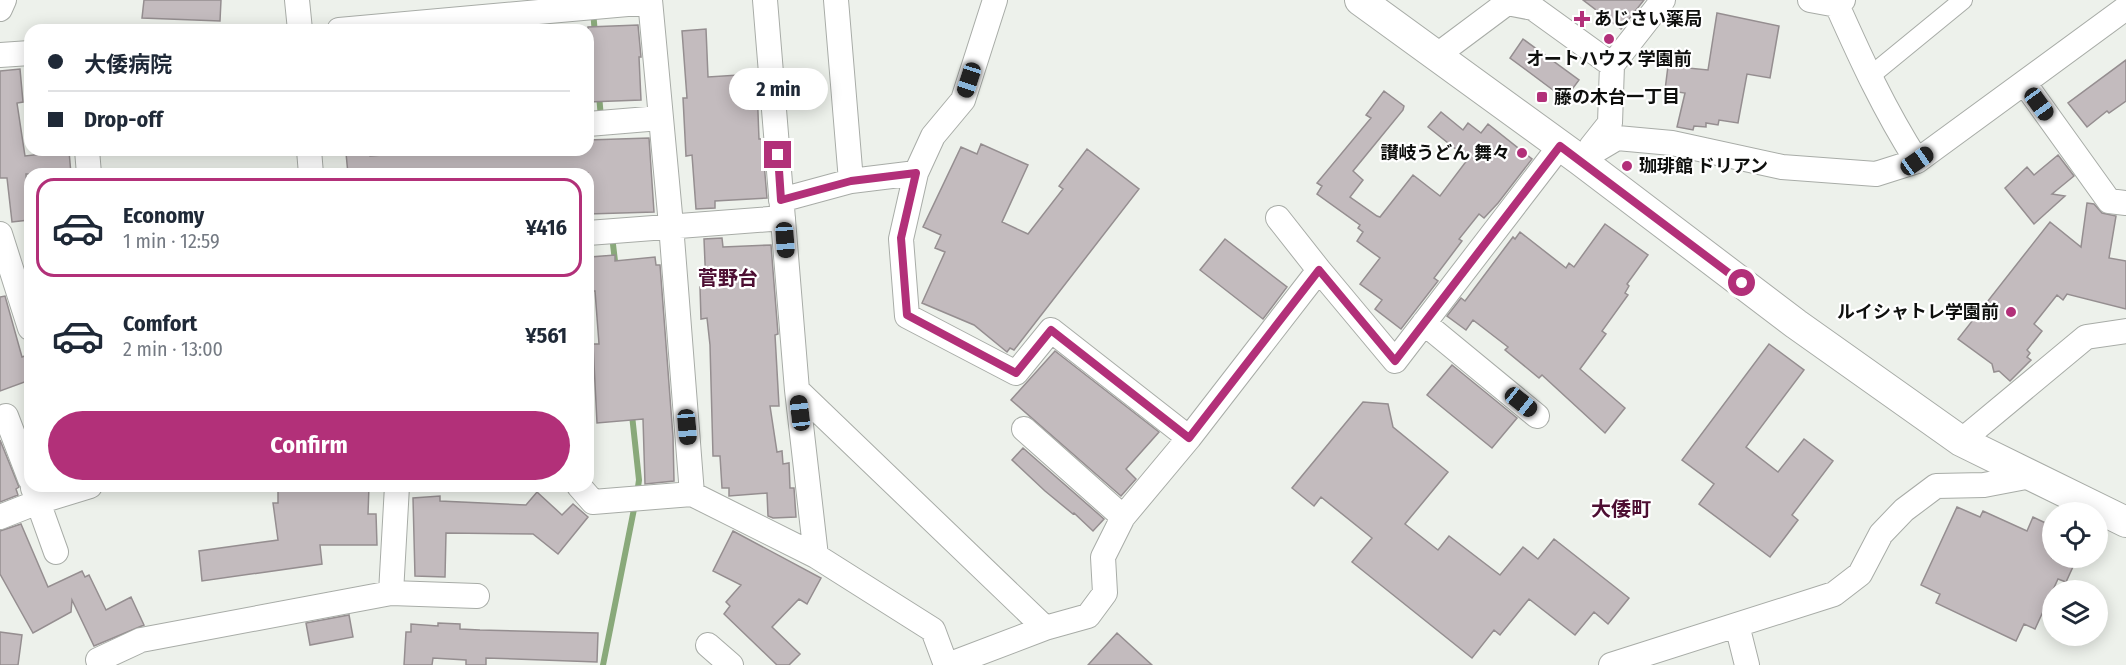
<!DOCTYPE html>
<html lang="en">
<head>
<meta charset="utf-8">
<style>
  :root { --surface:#fff; --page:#f2f2f3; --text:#1f2937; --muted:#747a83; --line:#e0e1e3; --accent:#b23079 }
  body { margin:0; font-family:"Fira Sans Condensed","Noto Sans JP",sans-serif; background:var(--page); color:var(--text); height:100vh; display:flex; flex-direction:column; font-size:22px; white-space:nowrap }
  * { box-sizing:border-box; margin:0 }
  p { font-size:20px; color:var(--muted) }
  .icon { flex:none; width:33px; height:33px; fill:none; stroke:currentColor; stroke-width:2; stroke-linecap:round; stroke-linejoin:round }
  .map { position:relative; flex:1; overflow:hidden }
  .details { position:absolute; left:24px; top:168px; width:570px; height:324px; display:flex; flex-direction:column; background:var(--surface); border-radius:18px; box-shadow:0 3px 15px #0003 }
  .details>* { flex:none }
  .guide { position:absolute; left:24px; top:24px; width:570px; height:132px; border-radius:18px; box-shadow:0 3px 15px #0003; display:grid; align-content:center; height:132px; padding:0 24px; background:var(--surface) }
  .fabs { position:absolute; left:2042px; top:502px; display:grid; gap:12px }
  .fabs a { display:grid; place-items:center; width:66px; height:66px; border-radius:50%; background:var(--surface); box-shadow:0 3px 15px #0003; font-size:30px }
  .end { position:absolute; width:27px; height:27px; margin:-14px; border:8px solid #b23079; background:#fff; box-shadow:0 0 0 3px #fff }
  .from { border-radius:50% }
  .bubble { position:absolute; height:42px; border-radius:21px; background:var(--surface); box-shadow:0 3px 15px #0003; font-size:20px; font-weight:700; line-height:42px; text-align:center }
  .car { position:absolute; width:18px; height:36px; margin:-18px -9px; border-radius:8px; box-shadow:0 0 4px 2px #0007; background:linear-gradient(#222 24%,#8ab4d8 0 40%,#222 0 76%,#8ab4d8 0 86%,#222 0) }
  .guide b { display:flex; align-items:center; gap:21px; height:57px; font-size:22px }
  .guide b+b { border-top:2px solid var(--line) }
  .guide i { width:15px; height:15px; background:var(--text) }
  ul { padding:10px 0 0; list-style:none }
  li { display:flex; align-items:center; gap:18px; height:99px; margin:0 12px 9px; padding:0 12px; border:3px solid transparent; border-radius:18px }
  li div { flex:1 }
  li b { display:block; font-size:22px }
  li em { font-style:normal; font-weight:700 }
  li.active { border-color:var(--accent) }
  li>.icon { width:54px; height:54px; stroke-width:1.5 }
  .action { display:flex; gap:12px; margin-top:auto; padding:12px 24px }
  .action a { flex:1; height:69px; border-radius:36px; background:var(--accent); color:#fff; font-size:24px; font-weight:700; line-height:69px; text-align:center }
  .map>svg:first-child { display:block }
</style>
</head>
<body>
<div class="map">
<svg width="2126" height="665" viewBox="0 0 2126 665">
  <rect width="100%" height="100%" fill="#edf1eb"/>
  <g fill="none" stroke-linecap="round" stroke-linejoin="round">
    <path stroke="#89a97a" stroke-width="6" d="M 593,11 L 595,34
      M 599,95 L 601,118
      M 612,236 L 615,261
      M 632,415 L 639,480 L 637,494
      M 603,665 L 635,504"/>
  </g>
  <path fill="#c3bbbe" stroke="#958e90" stroke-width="1.5" d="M 144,0 L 221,0 L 220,21 L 142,18 Z
    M 1583,0 L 1644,0 L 1621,29 Z
    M 1717,13 L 1779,26 L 1770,78 L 1747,74 L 1738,123 L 1719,120 L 1718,125 L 1706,123 L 1706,127 L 1694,126 L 1693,130 L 1677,127 L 1685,93 L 1665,90 L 1668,66 L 1708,70 Z
    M 638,25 L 641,57 L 639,57 L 641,100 L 588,102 L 588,27 Z
    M 706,29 L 708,77 L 754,74 L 754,87 L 757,87 L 759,139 L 762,139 L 767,198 L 715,201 L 715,208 L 696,209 L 692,155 L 686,156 L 683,98 L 687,98 L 682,31 Z
    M 1523,39 L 1579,80 L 1565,99 L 1510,58 Z
    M 2126,60 L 2126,101 L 2109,113 L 2107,111 L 2087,127 L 2068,103 Z
    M 20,69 L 23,102 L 17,103 L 25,156 L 69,151 L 71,174 L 26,174 L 29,220 L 12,222 L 7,178 L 0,178 L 0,71 Z
    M 1384,91 L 1404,106 L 1403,110 L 1353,171 L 1363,180 L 1350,197 L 1377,216 L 1380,217 L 1413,175 L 1440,196 L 1468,159 L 1428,127 L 1441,112 L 1463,130 L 1468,123 L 1481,133 L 1488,124 L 1532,159 L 1498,203 L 1484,218 L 1479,214 L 1459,239 L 1462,241 L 1434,278 L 1438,281 L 1401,329 L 1375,309 L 1382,300 L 1360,284 L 1380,258 L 1357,241 L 1363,232 L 1358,228 L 1360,225 L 1317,194 L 1322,186 L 1317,183 L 1371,118 L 1366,115 Z
    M 649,138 L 654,212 L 588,214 L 588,173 L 348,174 L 346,153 L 369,151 L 370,156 L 450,150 L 588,150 L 588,140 Z
    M 981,144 L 1028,165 L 1002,222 L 1028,234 L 1063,189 L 1059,186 L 1087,149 L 1139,189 L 1014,350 L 1010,348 L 1007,352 L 974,325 L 922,303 L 945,252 L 935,248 L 941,235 L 923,227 L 961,147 L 977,154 Z
    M 2058,155 L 2074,176 L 2052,194 L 2065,196 L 2034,224 L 2005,188 L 2027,167 L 2034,175 Z
    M 2087,203 L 2094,204 L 2102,213 L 2116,216 L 2109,258 L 2126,261 L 2126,309 L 2067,294 L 2063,300 L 2057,295 L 2034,324 L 2042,331 L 2027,350 L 2030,353 L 2027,357 L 2031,360 L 2010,381 L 1999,371 L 1994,372 L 1992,364 L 1958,339 L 2050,222 L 2081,247 Z
    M 1605,224 L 1648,255 L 1627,284 L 1629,286 L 1625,293 L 1628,295 L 1602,331 L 1606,334 L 1580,369 L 1625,408 L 1605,433 L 1542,375 L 1539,378 L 1505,350 L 1508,347 L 1473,320 L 1466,330 L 1447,316 L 1461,298 L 1465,301 L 1513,237 L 1515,239 L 1520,232 L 1566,268 L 1569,263 L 1574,267 Z
    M 722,238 L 723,247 L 771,245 L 778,334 L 775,335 L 779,406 L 770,406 L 777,452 L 782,451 L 783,464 L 789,463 L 790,488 L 794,488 L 796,517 L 773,518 L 768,516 L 767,493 L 729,496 L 729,488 L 722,488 L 720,456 L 713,456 L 710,345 L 707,318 L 701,319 L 700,287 L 706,287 L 704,239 Z
    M 1225,239 L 1287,287 L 1263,319 L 1200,270 Z
    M 615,255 L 615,261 L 655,257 L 656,265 L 660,265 L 673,437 L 674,481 L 645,484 L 643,419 L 597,423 L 593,344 L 599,344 L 595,291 L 589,291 L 588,266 L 591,266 L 590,257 Z
    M 5,296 L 22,357 L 30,354 L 30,380 L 0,391 L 0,297 Z
    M 1769,344 L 1804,370 L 1746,447 L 1778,472 L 1804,439 L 1833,461 L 1792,515 L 1798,520 L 1770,557 L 1699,504 L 1714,484 L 1682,460 Z
    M 1055,351 L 1159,432 L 1126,469 L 1136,479 L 1121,496 L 1011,400 Z
    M 1452,365 L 1517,418 L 1492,448 L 1427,395 Z
    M 1363,402 L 1388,404 L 1393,427 L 1448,472 L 1405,524 L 1438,550 L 1449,536 L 1500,575 L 1523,547 L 1538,559 L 1554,539 L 1629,598 L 1608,624 L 1594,612 L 1575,635 L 1529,599 L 1500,635 L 1494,630 L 1472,658 L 1352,562 L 1372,538 L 1321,497 L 1314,506 L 1292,488 Z
    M 0,440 L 19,487 L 16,489 L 18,495 L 0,502 Z
    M 1023,448 L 1104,519 L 1093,531 L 1074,513 L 1073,514 L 1045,491 L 1012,460 Z
    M 278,486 L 369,486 L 368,514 L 376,514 L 377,545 L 320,545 L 322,564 L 202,581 L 199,551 L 278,540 L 273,503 L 278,503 Z
    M 537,492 L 562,515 L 573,504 L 588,517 L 558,554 L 533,534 L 446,533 L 445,577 L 415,576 L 413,498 L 440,496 L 440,501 L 526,505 Z
    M 1957,507 L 1980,517 L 1983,511 L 2027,531 L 2033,517 L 2052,526 L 2052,558 L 2077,558 L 2066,582 L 2058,579 L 2035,629 L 2024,624 L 2016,641 L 1936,603 L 1940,594 L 1921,585 Z
    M 21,524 L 48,587 L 82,571 L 85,577 L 89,575 L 106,610 L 131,597 L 144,625 L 94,646 L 72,600 L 71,612 L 33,633 L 0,574 L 0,531 Z
    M 733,531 L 821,578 L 807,604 L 799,599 L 772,627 L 800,654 L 789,665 L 777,665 L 724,614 L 730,606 L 726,602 L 741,585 L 713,571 Z
    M 349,615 L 353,637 L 310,645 L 306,623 Z
    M 438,623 L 460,624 L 460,629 L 480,630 L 598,633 L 597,662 L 486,658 L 486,665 L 466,665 L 466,660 L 433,658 L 432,665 L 404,665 L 406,632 L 411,632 L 411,624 L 438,626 Z
    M 0,632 L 22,635 L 18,665 L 0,665 Z
    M 1117,633 L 1152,665 L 1088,665 Z"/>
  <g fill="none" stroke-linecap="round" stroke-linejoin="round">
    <defs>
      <path id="pedestrian" d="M 1869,77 L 1963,0"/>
      <path id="minor" d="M 297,0 L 300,30
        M 650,0 L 671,225 L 692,494
        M 765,0 L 797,390 L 816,556
        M 836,0 L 851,181
        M 1810,0 L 1837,5
        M 1843,0 L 1837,5 C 1862,61 1884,109 1917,161
        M 0,9 L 4,0
        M 339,30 L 650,2
        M 0,55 L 30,53
        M 1436,56 L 1507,3 L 1533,8 L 1612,65 L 1610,123 L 1591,147
        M 1612,65 L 1663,0
        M 2025,84 L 2109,201 L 2126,203
        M 588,124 L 660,118
        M 87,150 L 89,174
        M 309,150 L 311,174
        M 1580,160 L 1617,138 L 1672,143 L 1782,167 L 1876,174 L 1917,161 L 2126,8
        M 916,173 L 901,239 L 907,316 L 1016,373 L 1051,330 L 1189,438 L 1123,517 L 1103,557 L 1105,593 L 1088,616 L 1045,628
        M 781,200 L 851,181 L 916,173 L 933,136 L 963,100 L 995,0
        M 1278,218 L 1319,270
        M 588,233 L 783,218
        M 0,234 L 30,328
        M 1424,323 L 1537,416
        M 797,390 L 1045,628 L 948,665
        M 6,416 L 30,479
        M 1024,429 L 1123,517
        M 1189,438 L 1319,270 L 1395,361 L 1560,146
        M 1961,441 L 2086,337 L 2126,331
        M 579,486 L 593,502 L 692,494 L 816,556 L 933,630 L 946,665
        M 33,488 L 56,552
        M 0,517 L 38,502 L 90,486
        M 391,593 L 477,596
        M 1737,625 L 1747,665
        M 708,645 L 731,665
        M 98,660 L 141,640 L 391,593 L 397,486
        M 1611,665 L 1834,594 L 1860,574 L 1881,534 L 1904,510 L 1936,486 L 1984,485 L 2031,476"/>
      <path id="tertiary" d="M 1360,0 L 1580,160 L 1796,324 L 1961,441 L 2126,522"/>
    </defs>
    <use href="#pedestrian" stroke="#a8aca7" stroke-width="20"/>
    <use href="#minor" stroke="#a8aca7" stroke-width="26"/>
    <use href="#tertiary" stroke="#a8aca7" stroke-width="32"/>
    <use href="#pedestrian" stroke="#fff" stroke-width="18"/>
    <use href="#minor" stroke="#fff" stroke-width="24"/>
    <use href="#tertiary" stroke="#fff" stroke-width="30"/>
  </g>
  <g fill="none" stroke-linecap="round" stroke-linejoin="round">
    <path stroke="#b23079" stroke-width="8" d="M 778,155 L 781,200 L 851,181 L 916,173 L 901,238 L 907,315 L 1016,373 L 1051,330 L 1189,438 L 1319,270 L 1395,361 L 1560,146 L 1742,283"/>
  </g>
  <g fill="#b23079" stroke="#fff" stroke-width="2">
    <path d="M1579 10h6v6h6v6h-6v6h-6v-6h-6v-6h6z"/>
    <circle cx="1609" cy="39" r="6"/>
    <rect x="1536" y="91" width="12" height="12" rx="3"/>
    <circle cx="1522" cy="153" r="6"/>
    <circle cx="1627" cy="166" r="6"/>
    <circle cx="2011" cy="312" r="6"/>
  </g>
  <g text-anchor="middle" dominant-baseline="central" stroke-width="4.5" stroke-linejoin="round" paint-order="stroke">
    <g font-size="18" font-weight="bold" fill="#0e0f0d" stroke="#fff" text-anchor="start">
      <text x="1594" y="19">あじさい薬局</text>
      <text x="1609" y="59" text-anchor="middle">オートハウス 学園前</text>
      <text x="1554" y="97">藤の木台一丁目</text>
      <text x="1510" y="153" text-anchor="end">讃岐うどん 舞々</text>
      <text x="1639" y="166">珈琲館 ドリアン</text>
      <text x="1999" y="312" text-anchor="end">ルイシャトレ学園前</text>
    </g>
    <g font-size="20" font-weight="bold" fill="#4d0e32" stroke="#fff">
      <text x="728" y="278">菅野台</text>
      <text x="1621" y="509">大倭町</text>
    </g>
  </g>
</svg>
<div class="fabs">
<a><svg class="icon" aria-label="locate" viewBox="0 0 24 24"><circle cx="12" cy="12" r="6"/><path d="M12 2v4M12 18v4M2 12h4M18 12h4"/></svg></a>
<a><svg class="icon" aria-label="layers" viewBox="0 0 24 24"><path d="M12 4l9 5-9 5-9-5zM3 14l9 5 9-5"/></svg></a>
</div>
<i class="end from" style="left:1742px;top:283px"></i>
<i class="end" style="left:778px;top:155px"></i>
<div class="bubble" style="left:729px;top:68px;width:99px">2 min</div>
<i class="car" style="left:969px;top:80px;rotate:198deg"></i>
<i class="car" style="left:2039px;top:104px;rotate:144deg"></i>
<i class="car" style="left:1917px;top:161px;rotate:55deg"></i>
<i class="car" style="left:785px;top:240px;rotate:176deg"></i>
<i class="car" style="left:1521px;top:402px;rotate:129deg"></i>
<i class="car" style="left:800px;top:413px;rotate:353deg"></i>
<i class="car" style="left:687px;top:427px;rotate:175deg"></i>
<div class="guide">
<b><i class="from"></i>大倭病院</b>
<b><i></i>Drop-off</b>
</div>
<section class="details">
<ul>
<li class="active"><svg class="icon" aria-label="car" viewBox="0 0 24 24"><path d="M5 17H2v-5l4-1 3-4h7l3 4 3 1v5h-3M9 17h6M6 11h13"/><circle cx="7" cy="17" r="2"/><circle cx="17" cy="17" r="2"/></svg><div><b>Economy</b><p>1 min · 12:59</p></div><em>¥416</em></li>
<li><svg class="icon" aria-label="car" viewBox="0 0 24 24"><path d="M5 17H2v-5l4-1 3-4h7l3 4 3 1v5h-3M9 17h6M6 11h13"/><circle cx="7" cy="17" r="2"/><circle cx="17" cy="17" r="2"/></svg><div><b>Comfort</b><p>2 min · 13:00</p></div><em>¥561</em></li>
</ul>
<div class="action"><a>Confirm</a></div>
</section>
</div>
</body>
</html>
